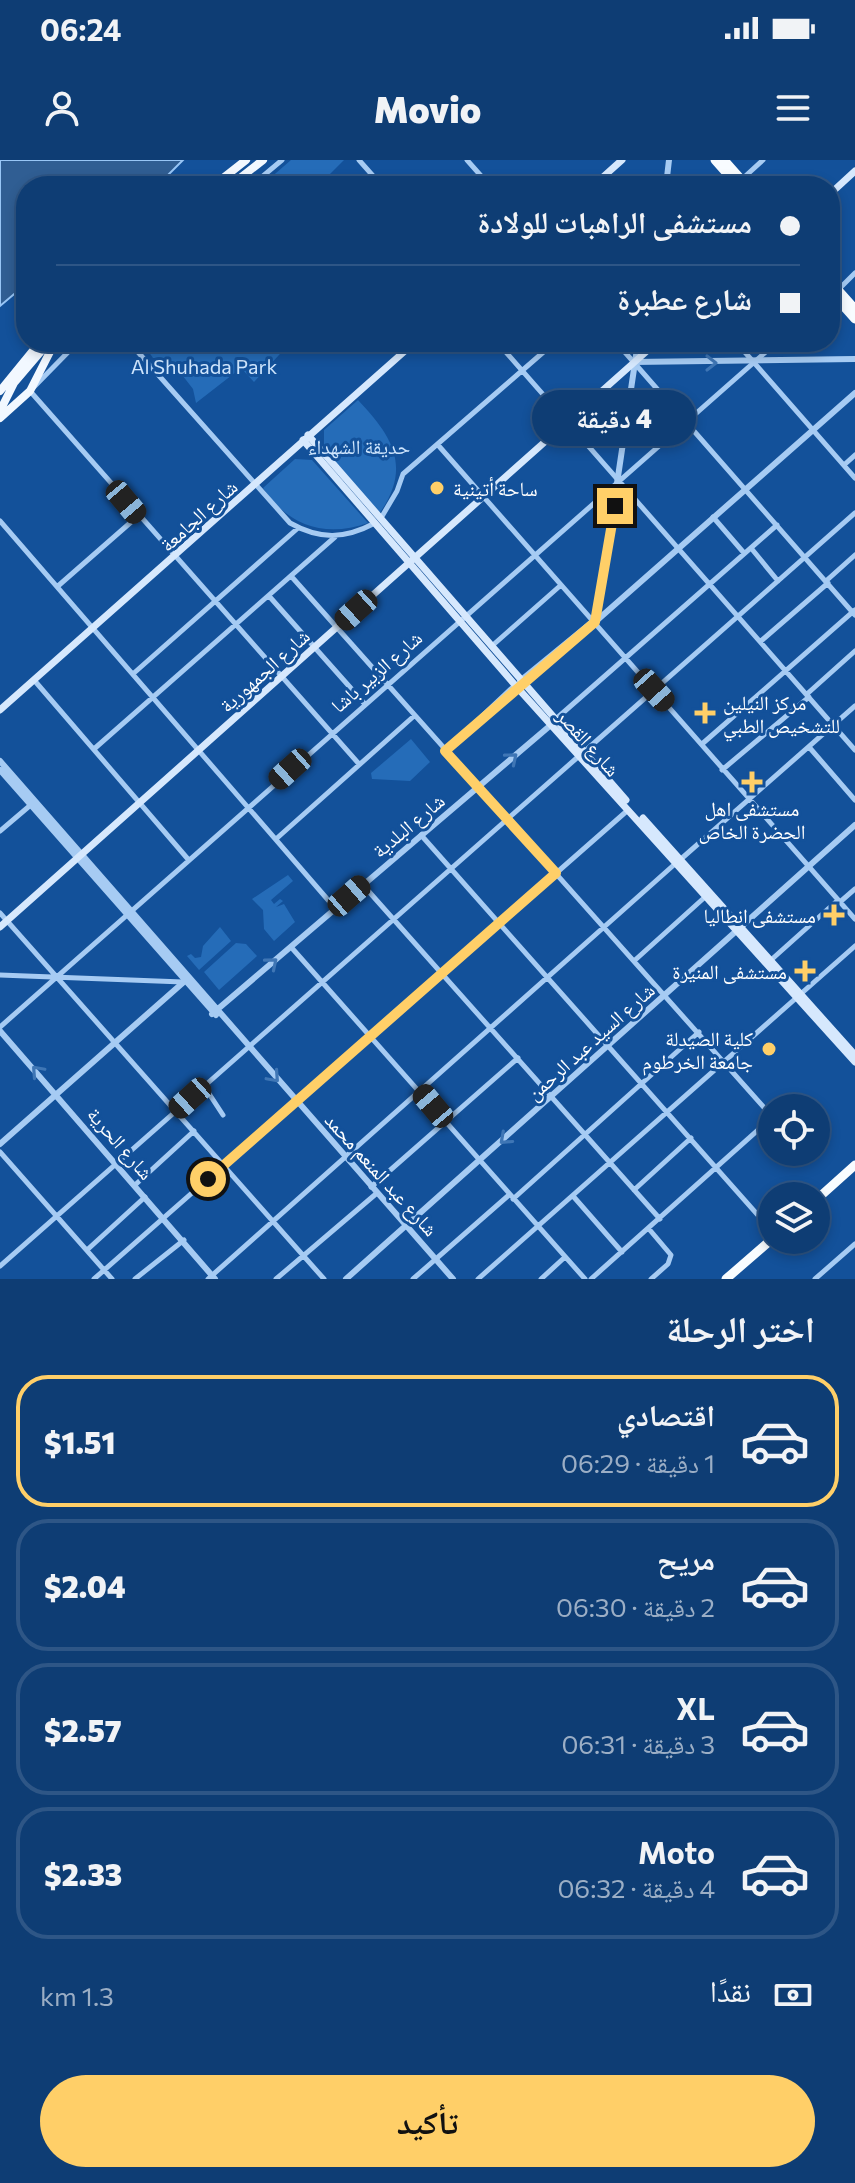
<!DOCTYPE html>
<html lang="ar">
<head>
<meta charset="utf-8">
<style>
  :root { --surface:#0e3d74; --page:#174479; --text:#f1f3f6; --muted:#9baec5; --line:#2e5686; --accent:#ffcf68 }
  body { margin:0; font-family:Commissioner,"Noto Naskh Arabic",sans-serif; background:var(--page); color:var(--text); direction:rtl; height:100vh; display:flex; flex-direction:column; font-size:30px; white-space:nowrap }
  * { box-sizing:border-box; margin:0 }
  p { font-size:26px; color:var(--muted) }
  .icon { flex:none; width:44px; height:44px; fill:none; stroke:currentColor; stroke-width:2; stroke-linecap:round; stroke-linejoin:round }
  .map { position:relative; height:1119px; overflow:hidden; direction:ltr }
  .drawer { display:flex; flex-direction:column; background:var(--surface); flex:1 }
  .drawer>* { flex:none }
  .banner { position:absolute; left:16px; top:16px; width:824px; height:176px; border-radius:32px; box-shadow:0 4px 12px #0003,0 0 0 2px var(--line); direction:rtl; display:grid; align-content:center; height:176px; padding:0 40px; background:var(--surface) }
  .buttons { position:absolute; left:758px; top:934px; display:grid; gap:16px }
  .buttons a { display:grid; place-items:center; width:72px; height:72px; border-radius:50%; background:var(--surface); box-shadow:0 4px 12px #0003,0 0 0 2px var(--line); font-size:40px }
  .end { position:absolute; width:36px; height:36px; margin:-18px; border:10px solid #ffcf68; background:#111; box-shadow:0 0 0 4px #111 }
  .from { border-radius:50% }
  .bubble { position:absolute; height:56px; border-radius:28px; background:var(--surface); box-shadow:0 4px 12px #0003,0 0 0 2px var(--line); font-size:26px; font-weight:800; line-height:56px; text-align:center; direction:rtl }
  .car { position:absolute; width:24px; height:48px; margin:-24px -12px; border-radius:10px; box-shadow:0 0 6px 2px #0007; background:linear-gradient(#222 24%,#8ab4d8 0 40%,#222 0 76%,#8ab4d8 0 86%,#222 0) }
  .banner b { display:flex; align-items:center; gap:28px; height:76px; font-size:30px }
  .banner b+b { border-top:2px solid var(--line) }
  .banner i { width:20px; height:20px; background:var(--text) }
  ul { padding:0; list-style:none }
  li { display:flex; align-items:center; gap:24px; height:132px; margin:0 16px 12px; padding:0 24px; border:4px solid var(--line); border-radius:32px }
  li div { flex:1 }
  li b { display:block; font-size:30px }
  li em { font-style:normal; font-weight:800 }
  li.on { border-color:var(--accent) }
  li>.icon { width:72px; height:72px; stroke-width:1.5 }
  h2 { padding:0 40px; font-size:36px; line-height:96px }
  .pay { display:flex; align-items:center; gap:20px; height:88px; padding:0 40px; font-size:30px }
  .pay p { margin-inline-start:auto }
  .cta { display:flex; gap:16px; margin-top:auto; padding:16px 40px }
  .cta a { flex:1; height:92px; border-radius:48px; background:var(--accent); color:#111; font-size:32px; font-weight:800; line-height:92px; text-align:center }
  .status { display:flex; justify-content:space-between; align-items:center; height:56px; padding:0 40px; background:var(--surface); direction:ltr }
  .status svg { height:22px; fill:currentColor }
  header { display:flex; justify-content:space-between; align-items:center; height:104px; padding:0 40px; background:var(--surface); font-size:36px; font-weight:800 }
  .map>svg:first-child { display:block }
</style>
</head>
<body>
<div class="status"><b>06:24</b><svg viewBox="0 0 49 12"><path d="M0 12V9h3v3zM5 12V6h3v6zM10 12V3h3v9zM15 12V0h3v12zM26 1h20v11H26zM47 4h2v5h-2z"/></svg></div>
<header><svg class="icon" aria-label="menu" viewBox="0 0 24 24"><path d="M4 6h16M4 12h16M4 18h16"/></svg>Movio<svg class="icon" aria-label="person" viewBox="0 0 24 24"><circle cx="12" cy="8" r="4"/><path d="M4 21q1-7 8-7t8 7"/></svg></header>
<div class="map">
<svg width="855" height="1119" viewBox="0 0 855 1119">
  <rect width="100%" height="100%" fill="#13519a"/>
  <path fill="#256cb8" d="M 291,0 L 344,0 L 318,26 L 261,26 Z
    M 142,182 L 291,182 L 254,222 L 241,208 L 196,243 L 193,229 L 169,198 L 153,198 Z
    M 358,240 C 393,277 412,307 379,354 L 324,289 L 324,270 Z
    M 295,299 L 312,300 L 368,363 C 325,378 288,366 263,328 Z
    M 411,579 L 430,602 L 410,621 L 372,619 L 371,613 Z
    M 288,715 L 293,721 L 271,740 L 274,744 L 280,739 L 283,741 L 276,747 L 284,744 L 295,762 L 274,781 L 264,769 L 263,750 L 252,739 Z
    M 220,767 L 231,781 L 199,810 L 187,796 L 191,794 L 195,798 L 201,797 L 203,786 Z
    M 236,783 L 246,784 L 257,796 L 219,830 L 204,812 Z"/>
  <path fill="#305e93" stroke="#98c6f6" stroke-width="2" d="M 0,0 L 183,0 L 157,26 L 26,26 L 26,124 L 0,146 Z"/>
  <g fill="none" stroke-linecap="round" stroke-linejoin="round">
    <path stroke="#a6cbf3" stroke-width="5" d="M 359,0 L 382,26
      M 467,0 L 490,26
      M 740,21 L 763,0
      M 251,26 L 282,0
      M 839,129 L 855,113
      M 78,182 L 30,231 L 359,604
      M 129,182 L 290,363 C 320,380 345,379 375,363
      M 497,182 L 855,590
      M 616,182 L 855,455
      M 736,182 L 855,318
      M 438,285 L 855,759
      M 844,305 L 855,295
      M 713,357 L 744,393
      M 381,358 L 397,331 L 403,314 L 555,182
      M 0,361 L 335,748
      M 751,388 L 778,421
      M 291,416 L 768,952 L 768,961 L 591,1119
      M 826,421 L 855,395
      M 58,426 L 138,356
      M 269,436 L 364,543
      M 761,481 L 828,423
      M 493,485 L 561,425
      M 134,513 L 298,368
      M 34,520 L 187,698
      M 807,534 L 855,491
      M 557,558 L 777,365
      M 702,584 L 855,450
      M 809,587 L 855,640
      M 94,589 L 335,377
      M 445,591 L 515,525
      M 585,591 L 855,353
      M 722,610 L 809,537
      M 0,671 L 33,643
      M 421,675 L 772,1071
      M 276,679 L 414,556
      M 681,699 L 855,546
      M 363,725 L 660,1059
      M 840,742 L 855,729
      M 0,753 L 324,1119
      M 291,787 L 585,1119
      M 771,800 L 838,740
      M 634,801 L 705,737
      M 0,815 L 183,822
      M 0,867 L 777,182
      M 204,926 L 223,955
      M 0,992 L 112,1119
      M 135,1025 L 194,971
      M 371,1027 L 518,898
      M 634,1030 L 691,978
      M 573,1036 L 622,1092
      M 513,1039 L 699,872
      M 649,1069 L 671,1095 L 668,1104 L 651,1119
      M 87,1090 L 145,1037
      M 0,1106 L 579,596
      M 94,1119 L 628,650
      M 135,1119 L 184,1080
      M 208,1119 L 676,703
      M 276,1119 L 377,1033
      M 413,1119 L 509,1035
      M 478,1119 L 855,786
      M 541,1119 L 565,1097
      M 815,1119 L 855,1084"/>
    <path stroke="#a6cbf3" stroke-width="6" d="M 666,26 L 669,0
      M 633,202 L 855,199
      M 597,458 L 638,182
      M 520,521 L 597,458
      M 519,529 L 855,233
      M 0,601 L 453,1119
      M 0,610 L 216,855
      M 212,854 L 552,564
      M 0,871 L 215,1119
      M 0,984 L 186,820
      M 346,1119 L 855,665"/>
    <path stroke="#d6e8fd" stroke-width="7" d="M 593,26 L 622,0
      M 830,34 L 855,11
      M 308,275 L 626,640
      M 303,280 L 515,525 L 855,902
      M 0,550 L 415,182
      M 643,658 L 855,895
      M 0,767 L 657,182"/>
    <path stroke="#f2f8ff" stroke-width="8" d="M 213,26 L 246,0
      M 230,26 L 263,0
      M 0,231 L 40,182
      M 0,251 L 14,223 L 49,182
      M 0,258 L 30,231 L 55,182"/>
    <path stroke="#f8fcff" stroke-width="9" d="M 715,0 L 738,26
      M 724,0 L 747,26
      M 830,121 L 855,149
      M 830,131 L 855,159
      M 816,1040 L 855,1005
      M 726,1119 L 772,1079"/>
  </g>
  <defs><path id="oneway-chevron" d="M-2-3.5L2.5 0L-2 3.5" fill="none" stroke-width="1.6" stroke-linecap="round" stroke-linejoin="round" transform="scale(2)"/></defs>
  <g stroke="#3f76b5">
    <use href="#oneway-chevron" transform="translate(711 203)"/>
    <use href="#oneway-chevron" transform="translate(512 598) rotate(-40)"/>
    <use href="#oneway-chevron" transform="translate(272 803) rotate(-40)"/>
    <use href="#oneway-chevron" transform="translate(37 911) rotate(-132)"/>
    <use href="#oneway-chevron" transform="translate(274 917) rotate(48)"/>
    <use href="#oneway-chevron" transform="translate(505 979) rotate(138)"/>
  </g>
  <g fill="none" stroke-linecap="round" stroke-linejoin="round">
    <path stroke="#ffcf68" stroke-width="10" d="M 208,1019 L 556,713 L 445,591 L 595,462 L 615,346"/>
  </g>
  <g fill="#ffcf68" stroke="#13519a" stroke-width="3">
    <circle cx="437" cy="328" r="8"/>
    <path d="M701 541h8v8h8v8h-8v8h-8v-8h-8v-8h8z"/>
    <path d="M748 610h8v8h8v8h-8v8h-8v-8h-8v-8h8z"/>
    <path d="M830 743h8v8h8v8h-8v8h-8v-8h-8v-8h8z"/>
    <path d="M801 799h8v8h8v8h-8v8h-8v-8h-8v-8h8z"/>
    <circle cx="769" cy="889" r="8"/>
  </g>
  <g text-anchor="middle" dominant-baseline="central" stroke-width="6" stroke-linejoin="round" paint-order="stroke">
    <g font-size="20" fill="#cee5fd" stroke="#13519a">
      <text x="204" y="206">Al Shuhada Park</text>
      <text x="359" y="286">حديقة الشهداء</text>
    </g>
    <g font-size="20" fill="#fff" stroke="#13519a" text-anchor="end">
      <text x="453" y="328" text-anchor="start">ساحة أتينية</text>
      <text x="723" y="542" text-anchor="start">مركز النيلين<tspan x="723" dy="23">للتشخيص الطبي</tspan></text>
      <text x="752" y="648" text-anchor="middle">مستشفى اهل<tspan x="752" dy="23">الحضرة الخاص</tspan></text>
      <text x="816" y="755">مستشفى انطاليا</text>
      <text x="787" y="811">مستشفى المنيرة</text>
      <text x="753" y="878">كلية الصيدلة<tspan x="753" dy="23">جامعة الخرطوم</tspan></text>
    </g>
    <g font-size="20" fill="#fff" stroke="#13519a">
      <text transform="translate(198 355) rotate(-42)">شارع الجامعة</text>
      <text transform="translate(264 510) rotate(-42)">شارع الجمهورية</text>
      <text transform="translate(376 511) rotate(-41)">شارع الزبير باشا</text>
      <text transform="translate(589 582) rotate(48)">شارع القصر</text>
      <text transform="translate(408 665) rotate(-40)">شارع البلدية</text>
      <text transform="translate(590 881) rotate(-42)">شارع السيد عبد الرحمن</text>
      <text transform="translate(121 983) rotate(49)">شارع الحرية</text>
      <text transform="translate(382 1014) rotate(48)">شارع عبد المنعم محمد</text>
    </g>
  </g>
</svg>
<div class="buttons">
<a><svg class="icon" aria-label="locate" viewBox="0 0 24 24"><circle cx="12" cy="12" r="6"/><path d="M12 2v4M12 18v4M2 12h4M18 12h4"/></svg></a>
<a><svg class="icon" aria-label="layers" viewBox="0 0 24 24"><path d="M12 4l9 5-9 5-9-5zM3 14l9 5 9-5"/></svg></a>
</div>
<i class="end from" style="left:208px;top:1019px"></i>
<i class="end" style="left:615px;top:346px"></i>
<div class="bubble" style="left:532px;top:230px;width:164px">4 دقيقة</div>
<i class="car" style="left:126px;top:342px;rotate:140deg"></i>
<i class="car" style="left:356px;top:450px;rotate:228deg"></i>
<i class="car" style="left:654px;top:530px;rotate:138deg"></i>
<i class="car" style="left:290px;top:609px;rotate:228deg"></i>
<i class="car" style="left:349px;top:736px;rotate:49deg"></i>
<i class="car" style="left:190px;top:938px;rotate:228deg"></i>
<i class="car" style="left:433px;top:946px;rotate:320deg"></i>
<div class="banner">
<b><i class="from"></i>مستشفى الراهبات للولادة</b>
<b><i></i>شارع عطبرة</b>
</div>
</div>
<section class="drawer">
<h2>اختر الرحلة</h2>
<ul>
<li class="on"><svg class="icon" aria-label="car" viewBox="0 0 24 24"><path d="M5 17H2v-5l4-1 3-4h7l3 4 3 1v5h-3M9 17h6M6 11h13"/><circle cx="7" cy="17" r="2"/><circle cx="17" cy="17" r="2"/></svg><div><b>اقتصادي</b><p>1 دقيقة · 06:29</p></div><em>$1.51</em></li>
<li><svg class="icon" aria-label="car" viewBox="0 0 24 24"><path d="M5 17H2v-5l4-1 3-4h7l3 4 3 1v5h-3M9 17h6M6 11h13"/><circle cx="7" cy="17" r="2"/><circle cx="17" cy="17" r="2"/></svg><div><b>مريح</b><p>2 دقيقة · 06:30</p></div><em>$2.04</em></li>
<li><svg class="icon" aria-label="car" viewBox="0 0 24 24"><path d="M5 17H2v-5l4-1 3-4h7l3 4 3 1v5h-3M9 17h6M6 11h13"/><circle cx="7" cy="17" r="2"/><circle cx="17" cy="17" r="2"/></svg><div><b>XL</b><p>3 دقيقة · 06:31</p></div><em>$2.57</em></li>
<li><svg class="icon" aria-label="car" viewBox="0 0 24 24"><path d="M5 17H2v-5l4-1 3-4h7l3 4 3 1v5h-3M9 17h6M6 11h13"/><circle cx="7" cy="17" r="2"/><circle cx="17" cy="17" r="2"/></svg><div><b>Moto</b><p>4 دقيقة · 06:32</p></div><em>$2.33</em></li>
</ul>
<div class="pay"><svg class="icon" aria-label="cash" viewBox="0 0 24 24"><path d="M3 7h18v10H3z"/><circle cx="12" cy="12" r="2"/></svg>نقدًا<p>1.3 km</p></div>
<div class="cta"><a>تأكيد</a></div>
</section>
</body>
</html>
